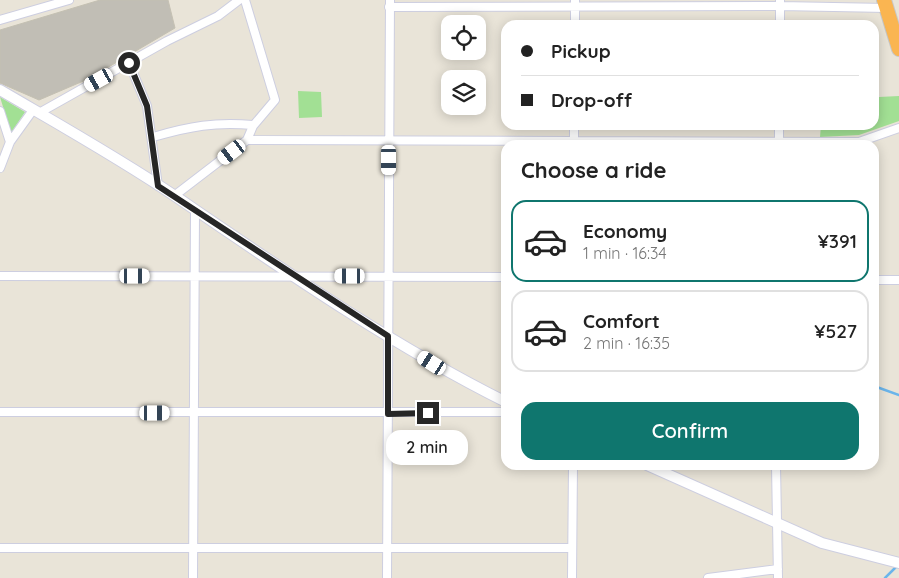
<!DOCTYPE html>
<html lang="en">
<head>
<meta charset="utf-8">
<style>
  :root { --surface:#fff; --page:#f2f2f2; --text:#222; --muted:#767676; --line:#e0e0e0; --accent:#0f766e }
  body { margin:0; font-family:Quicksand,sans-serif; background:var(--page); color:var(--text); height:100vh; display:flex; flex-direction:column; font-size:19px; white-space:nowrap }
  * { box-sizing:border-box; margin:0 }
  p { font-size:16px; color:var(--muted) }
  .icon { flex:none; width:28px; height:28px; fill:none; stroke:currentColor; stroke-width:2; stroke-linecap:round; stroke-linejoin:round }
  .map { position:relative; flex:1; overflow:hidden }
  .drawer { position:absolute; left:501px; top:140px; width:378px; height:330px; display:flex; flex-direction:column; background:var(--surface); border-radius:15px; box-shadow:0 2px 12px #0003 }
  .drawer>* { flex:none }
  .top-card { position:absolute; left:501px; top:20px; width:378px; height:110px; border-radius:15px; box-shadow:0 2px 12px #0003; display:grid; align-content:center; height:110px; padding:0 20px; background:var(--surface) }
  .buttons { position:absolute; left:441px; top:15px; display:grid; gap:10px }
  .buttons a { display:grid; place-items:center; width:45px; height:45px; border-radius:10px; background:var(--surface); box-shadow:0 2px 12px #0003; font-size:25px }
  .end { position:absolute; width:22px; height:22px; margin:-11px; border:6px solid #262626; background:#fff; box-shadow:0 0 0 2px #fff }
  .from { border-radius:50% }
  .bubble { position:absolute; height:35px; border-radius:15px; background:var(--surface); box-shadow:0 2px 12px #0003; font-size:16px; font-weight:600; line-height:35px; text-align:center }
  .car { position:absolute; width:15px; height:30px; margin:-15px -8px; border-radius:6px; box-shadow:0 0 4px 1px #0007; background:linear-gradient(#fff 24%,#345 0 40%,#fff 0 76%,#345 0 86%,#fff 0) }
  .top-card b { display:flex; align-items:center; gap:18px; height:48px; font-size:19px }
  .top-card b+b { border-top:1px solid var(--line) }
  .top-card i { width:12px; height:12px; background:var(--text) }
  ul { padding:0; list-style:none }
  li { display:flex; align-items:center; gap:15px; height:82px; margin:0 10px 8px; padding:0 10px; border:2px solid var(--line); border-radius:15px }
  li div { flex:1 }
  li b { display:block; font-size:19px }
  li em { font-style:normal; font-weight:600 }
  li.selected { border-color:var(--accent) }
  li>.icon { width:45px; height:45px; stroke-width:1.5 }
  h2 { padding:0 20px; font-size:22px; line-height:60px }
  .cta { display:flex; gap:10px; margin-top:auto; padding:10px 20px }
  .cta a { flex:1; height:58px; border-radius:15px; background:var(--accent); color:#fff; font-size:20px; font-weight:600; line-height:58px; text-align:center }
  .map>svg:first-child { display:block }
</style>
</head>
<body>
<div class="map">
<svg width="899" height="578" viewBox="0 0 899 578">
  <rect width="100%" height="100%" fill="#e9e4d8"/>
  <path fill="#a2e094" d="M 298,91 L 321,92 L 322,117 L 299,118 Z
    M 874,91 L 879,97 L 899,96 L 899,121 L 859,135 L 820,137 L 821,125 L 874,125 Z
    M 0,97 L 25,112 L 11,133 Z"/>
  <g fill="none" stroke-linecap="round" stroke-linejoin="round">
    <path stroke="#6bb5eb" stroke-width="2.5" d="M 874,386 L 899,395
      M 885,578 L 898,565"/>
  </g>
  <path fill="#c1beb5" stroke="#c4c0b2" d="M 100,0 L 168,0 L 175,28 L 88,79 L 39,100 L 0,83 L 0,30 Z"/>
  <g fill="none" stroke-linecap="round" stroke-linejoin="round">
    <defs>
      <path id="street" d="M 389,7 L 780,6 L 887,8
        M 0,20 L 69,0
        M 575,25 L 575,0
        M 780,25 L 780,0
        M 129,63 L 147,106 L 158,186
        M 0,111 L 10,142
        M 39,113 L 167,41 L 218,16 L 239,0
        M 153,137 C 191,126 214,122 253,125
        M 247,140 L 859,142 L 899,128
        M 574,145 L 574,125
        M 779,145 L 779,125
        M 0,168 L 10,142 L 33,110
        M 174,196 L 247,140 L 253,126 L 275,100 L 245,0
        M 0,276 L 506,277
        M 874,280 L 899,280
        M 0,412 L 506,412
        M 776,465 L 778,578
        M 0,548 L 572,548
        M 193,578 L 195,212
        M 387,578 L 390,0
        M 572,578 L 573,465
        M 708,578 L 778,569"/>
      <path id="secondary" d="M 0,90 C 58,124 119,158 175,196 C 282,269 390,344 506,402
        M 647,465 L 822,543 L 899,563"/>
      <path id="highway" d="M 884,0 L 899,49"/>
    </defs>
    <use href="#street" stroke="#cdcee0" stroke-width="10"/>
    <use href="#secondary" stroke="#cdcee0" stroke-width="12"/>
    <use href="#highway" stroke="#c7c7c7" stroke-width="16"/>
    <use href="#street" stroke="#fff" stroke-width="8"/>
    <use href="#secondary" stroke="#fff" stroke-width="10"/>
    <use href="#highway" stroke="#fab551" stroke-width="14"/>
  </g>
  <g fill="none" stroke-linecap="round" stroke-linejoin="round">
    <path stroke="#262626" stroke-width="6" d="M 129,63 L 147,106 L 158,186 L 388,336 L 388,414 L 428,413"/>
  </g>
</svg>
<div class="buttons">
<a><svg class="icon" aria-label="locate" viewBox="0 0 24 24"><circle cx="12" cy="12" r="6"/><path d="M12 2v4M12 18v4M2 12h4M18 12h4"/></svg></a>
<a><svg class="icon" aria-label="layers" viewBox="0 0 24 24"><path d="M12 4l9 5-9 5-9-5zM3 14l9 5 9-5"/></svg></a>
</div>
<i class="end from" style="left:129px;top:63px"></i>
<i class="end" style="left:428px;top:413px"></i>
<div class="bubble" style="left:386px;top:430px;width:82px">2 min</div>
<i class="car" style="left:99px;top:80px;rotate:241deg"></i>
<i class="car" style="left:232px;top:152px;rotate:233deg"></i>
<i class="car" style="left:389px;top:160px;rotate:180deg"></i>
<i class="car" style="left:135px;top:276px;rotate:90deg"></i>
<i class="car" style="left:350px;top:276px;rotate:270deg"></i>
<i class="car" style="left:432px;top:363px;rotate:302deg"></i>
<i class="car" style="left:155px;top:413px;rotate:90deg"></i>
<div class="top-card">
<b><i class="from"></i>Pickup</b>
<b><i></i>Drop-off</b>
</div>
<section class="drawer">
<h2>Choose a ride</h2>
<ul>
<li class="selected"><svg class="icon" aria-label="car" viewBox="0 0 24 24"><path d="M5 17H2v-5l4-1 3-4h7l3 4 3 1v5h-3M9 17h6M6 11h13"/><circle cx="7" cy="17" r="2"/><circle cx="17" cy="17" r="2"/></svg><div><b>Economy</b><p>1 min · 16:34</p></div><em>¥391</em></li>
<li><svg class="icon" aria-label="car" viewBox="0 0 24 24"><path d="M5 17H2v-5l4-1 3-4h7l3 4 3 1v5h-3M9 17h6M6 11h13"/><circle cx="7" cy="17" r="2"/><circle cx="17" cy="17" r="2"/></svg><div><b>Comfort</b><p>2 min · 16:35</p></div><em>¥527</em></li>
</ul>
<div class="cta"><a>Confirm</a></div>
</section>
</div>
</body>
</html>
